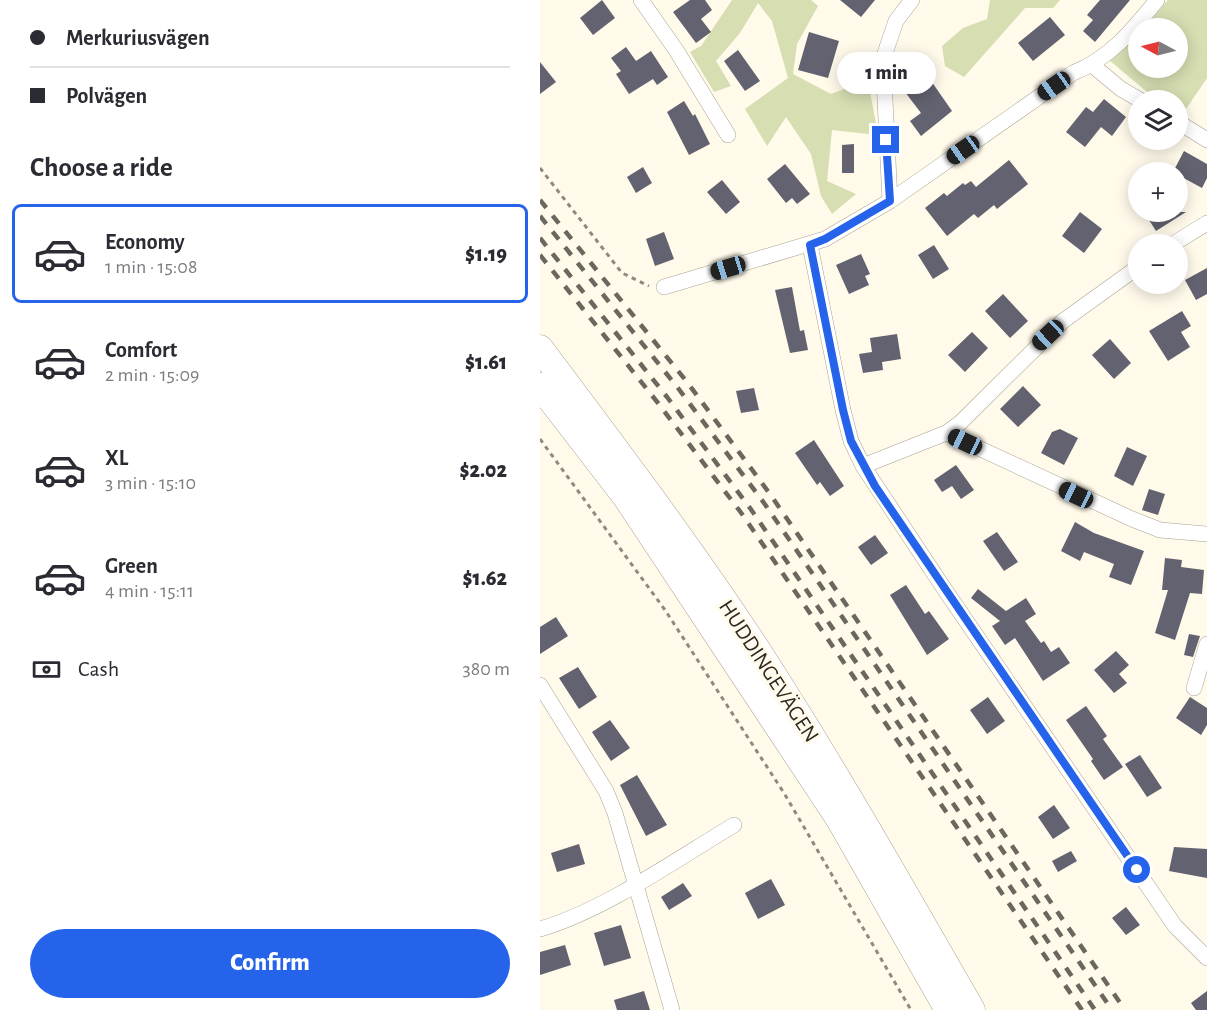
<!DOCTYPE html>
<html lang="en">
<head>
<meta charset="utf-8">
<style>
  :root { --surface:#fff; --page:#f7f7f7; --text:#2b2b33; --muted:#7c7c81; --line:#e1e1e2; --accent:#2563eb }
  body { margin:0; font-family:"Alegreya Sans",sans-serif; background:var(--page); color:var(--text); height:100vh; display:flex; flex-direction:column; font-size:22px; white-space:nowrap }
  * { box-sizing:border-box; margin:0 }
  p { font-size:20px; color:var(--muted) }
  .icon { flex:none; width:33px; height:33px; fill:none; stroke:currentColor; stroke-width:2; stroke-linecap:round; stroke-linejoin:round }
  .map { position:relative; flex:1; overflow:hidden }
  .side { display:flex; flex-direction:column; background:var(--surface); width:540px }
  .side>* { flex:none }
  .top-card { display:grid; align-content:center; height:132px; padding:0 30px; background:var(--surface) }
  .needle { width:39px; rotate:277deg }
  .controls { position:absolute; left:588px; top:18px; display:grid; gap:12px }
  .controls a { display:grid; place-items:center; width:60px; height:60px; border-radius:50%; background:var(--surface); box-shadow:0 3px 15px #0003; font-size:30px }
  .end { position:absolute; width:27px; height:27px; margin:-14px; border:8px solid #2563eb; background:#fff; box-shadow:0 0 0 3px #fff }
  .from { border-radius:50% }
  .bubble { position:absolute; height:42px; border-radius:21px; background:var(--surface); box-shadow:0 3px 15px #0003; font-size:20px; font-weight:800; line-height:42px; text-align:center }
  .car { position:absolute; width:18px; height:36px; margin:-18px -9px; border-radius:8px; box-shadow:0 0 4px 2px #0007; background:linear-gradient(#222 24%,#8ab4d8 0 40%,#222 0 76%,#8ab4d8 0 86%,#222 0) }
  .top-card b { display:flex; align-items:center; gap:21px; height:57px; font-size:22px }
  .top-card b+b { border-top:2px solid var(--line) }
  .top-card i { width:15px; height:15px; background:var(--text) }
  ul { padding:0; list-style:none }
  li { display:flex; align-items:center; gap:18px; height:99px; margin:0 12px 9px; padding:0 18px; border:3px solid transparent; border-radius:9px }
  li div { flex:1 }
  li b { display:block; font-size:22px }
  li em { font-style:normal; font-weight:800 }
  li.current { border-color:var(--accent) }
  li>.icon { width:54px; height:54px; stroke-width:1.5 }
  h2 { padding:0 30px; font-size:27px; line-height:72px }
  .pay { display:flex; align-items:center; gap:15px; height:66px; padding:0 30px; font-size:22px }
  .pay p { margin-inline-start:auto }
  .cta { display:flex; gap:12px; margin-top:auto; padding:12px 30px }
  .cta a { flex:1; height:69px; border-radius:36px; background:var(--accent); color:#fff; font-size:24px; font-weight:800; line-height:69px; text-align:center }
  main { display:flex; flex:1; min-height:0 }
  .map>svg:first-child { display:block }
</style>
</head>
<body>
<main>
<section class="side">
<div class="top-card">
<b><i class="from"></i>Merkuriusvägen</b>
<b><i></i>Polvägen</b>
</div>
<h2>Choose a ride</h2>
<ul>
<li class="current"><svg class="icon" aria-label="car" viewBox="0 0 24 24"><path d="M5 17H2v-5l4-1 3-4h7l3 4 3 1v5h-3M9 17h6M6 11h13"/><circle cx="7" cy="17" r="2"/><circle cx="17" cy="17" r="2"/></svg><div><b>Economy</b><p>1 min · 15:08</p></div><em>$1.19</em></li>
<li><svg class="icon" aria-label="car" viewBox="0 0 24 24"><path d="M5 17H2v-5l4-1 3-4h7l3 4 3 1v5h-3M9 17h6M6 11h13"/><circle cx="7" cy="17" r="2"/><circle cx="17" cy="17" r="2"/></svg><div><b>Comfort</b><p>2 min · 15:09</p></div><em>$1.61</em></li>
<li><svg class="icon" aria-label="car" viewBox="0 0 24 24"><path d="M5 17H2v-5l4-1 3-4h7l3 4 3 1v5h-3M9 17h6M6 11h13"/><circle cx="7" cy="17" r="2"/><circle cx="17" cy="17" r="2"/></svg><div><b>XL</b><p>3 min · 15:10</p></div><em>$2.02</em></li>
<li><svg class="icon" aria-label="car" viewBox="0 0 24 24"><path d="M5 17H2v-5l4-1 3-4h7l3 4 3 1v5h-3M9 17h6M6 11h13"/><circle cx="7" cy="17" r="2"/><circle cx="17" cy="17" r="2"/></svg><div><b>Green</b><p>4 min · 15:11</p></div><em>$1.62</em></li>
</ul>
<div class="pay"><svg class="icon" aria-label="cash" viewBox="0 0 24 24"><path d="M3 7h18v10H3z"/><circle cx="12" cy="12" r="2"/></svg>Cash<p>380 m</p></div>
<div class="cta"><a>Confirm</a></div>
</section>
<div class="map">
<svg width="667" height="1010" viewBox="0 0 667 1010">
  <rect width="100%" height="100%" fill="#fffaea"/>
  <path fill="#d6deb2" d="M 192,0 L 271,0 L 278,6 L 257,44 L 253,74 L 291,94 L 328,80 L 338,135 L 292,130 L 287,181 L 316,194 L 292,214 L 281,196 L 271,154 L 246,117 L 227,146 L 205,109 L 248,78 L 232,21 L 218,3 L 200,33 L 176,61 L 191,86 L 174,92 L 150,52 L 161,46 Z
    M 450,0 L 520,0 L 513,8 L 485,8 L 424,77 L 405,66 L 402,46 L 423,28 L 447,19 Z
    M 628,0 L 667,0 L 667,78 L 644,112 L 638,109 L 638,100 L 621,100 L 613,97 L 569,60 L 598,33 L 598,68 L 638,68 L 638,28 L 603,28 Z"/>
  <path fill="#626270" d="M 62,0 L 75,18 L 53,35 L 40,18 Z
    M 150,0 L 165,0 L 172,10 L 161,19 L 171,32 L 156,43 L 133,12 Z
    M 300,0 L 335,0 L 321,17 Z
    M 560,0 L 590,0 L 555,42 L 543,31 L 553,20 L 547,15 Z
    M 510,17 L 525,35 L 493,61 L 478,43 Z
    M 269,32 L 299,41 L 288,78 L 258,70 Z
    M 86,47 L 96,61 L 111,51 L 128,77 L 117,85 L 113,79 L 89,94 L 76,74 L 81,71 L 71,58 Z
    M 198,50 L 220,81 L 205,91 L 184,61 Z
    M 0,62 L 16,82 L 0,94 Z
    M 387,75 L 412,111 L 381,136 L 370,121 L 381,113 L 365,92 Z
    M 564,99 L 586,117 L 572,136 L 561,127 L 545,147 L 526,132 L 546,107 L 553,112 Z
    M 144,101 L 153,116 L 155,114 L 170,144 L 149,155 L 127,112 Z
    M 314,144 L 314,173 L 302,173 L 302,145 Z
    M 644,151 L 667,164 L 667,178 L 662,188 L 638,175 L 638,172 L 633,172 Z
    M 469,160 L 488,184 L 457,209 L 454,205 L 438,218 L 434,214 L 407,236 L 385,208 L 404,193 L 407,196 L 423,183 L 425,185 L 431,181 L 436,187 Z
    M 245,164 L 270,194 L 257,204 L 252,198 L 246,203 L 227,179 Z
    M 103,167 L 112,183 L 96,193 L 87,177 Z
    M 182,180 L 200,202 L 186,214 L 167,192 Z
    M 540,212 L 562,229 L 544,253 L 522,236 Z
    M 604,212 L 646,212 L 616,231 Z
    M 124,232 L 134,259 L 115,266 L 106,239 Z
    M 394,245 L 409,269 L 393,279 L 378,255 Z
    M 321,254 L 330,274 L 325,276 L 329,285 L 309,294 L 296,265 Z
    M 667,268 L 667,294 L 656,300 L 645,280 Z
    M 252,287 L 260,331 L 264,330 L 268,350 L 250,353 L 235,290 Z
    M 463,294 L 488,321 L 470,338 L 445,311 Z
    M 642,311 L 651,326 L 641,332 L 650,347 L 628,361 L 609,331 Z
    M 432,332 L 448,348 L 425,372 L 408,355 Z
    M 357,334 L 361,359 L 342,362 L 343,370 L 323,373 L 319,354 L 332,352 L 330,338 Z
    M 570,339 L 591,363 L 574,379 L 552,355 Z
    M 483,386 L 501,405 L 478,427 L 460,409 Z
    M 214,388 L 219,410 L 201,413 L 196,391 Z
    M 520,429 L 538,438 L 524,465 L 501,453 L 512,432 Z
    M 274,440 L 304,486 L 290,496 L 280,482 L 277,485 L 255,453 Z
    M 587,447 L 607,456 L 593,486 L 574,476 Z
    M 416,465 L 434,490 L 421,499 L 412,486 L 402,492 L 394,480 Z
    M 609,489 L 625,494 L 618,515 L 602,510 Z
    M 535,522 L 554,533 L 604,551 L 591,585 L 569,577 L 574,564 L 544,552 L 540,561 L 521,551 Z
    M 457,532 L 478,562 L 464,571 L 443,541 Z
    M 335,535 L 348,553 L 331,565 L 318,547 Z
    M 625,558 L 642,560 L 641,567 L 664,570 L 662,594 L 650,593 L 635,640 L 615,633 L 628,590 L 622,590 Z
    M 366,585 L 385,614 L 389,611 L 409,639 L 387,655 L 350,595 Z
    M 438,589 L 466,611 L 486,598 L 496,614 L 485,621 L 501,643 L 504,641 L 511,652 L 519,647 L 530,663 L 503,681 L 475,638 L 465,645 L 452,626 L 460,621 L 431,598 Z
    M 16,617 L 28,636 L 0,654 L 0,627 Z
    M 649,634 L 660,636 L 653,657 L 644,655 Z
    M 576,651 L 589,665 L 579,674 L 587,683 L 574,693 L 554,670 Z
    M 38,667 L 57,697 L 39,709 L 19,678 Z
    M 448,697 L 465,721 L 447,734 L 430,710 Z
    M 650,697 L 667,708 L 667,725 L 661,735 L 636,718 Z
    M 546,706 L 567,736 L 563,739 L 583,767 L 564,780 L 551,761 L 553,759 L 526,720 Z
    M 70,720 L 90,748 L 71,761 L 52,732 Z
    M 600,755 L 622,788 L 607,797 L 585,764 Z
    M 97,775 L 127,825 L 106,836 L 80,785 Z
    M 514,805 L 530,828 L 513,839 L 498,817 Z
    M 39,844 L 45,864 L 17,872 L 11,853 Z
    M 634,847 L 667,849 L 667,878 L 629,871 Z
    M 531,851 L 537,861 L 518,872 L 512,861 Z
    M 231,879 L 245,905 L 218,919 L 205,893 Z
    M 143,883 L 152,896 L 129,910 L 121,897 Z
    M 586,907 L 600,925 L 586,935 L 572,918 Z
    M 81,925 L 91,958 L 64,966 L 54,933 Z
    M 25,945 L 31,965 L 0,975 L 0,952 Z
    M 104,991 L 110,1010 L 77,1010 L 74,1000 Z
    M 667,991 L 667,1010 L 656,1010 L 651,1003 Z"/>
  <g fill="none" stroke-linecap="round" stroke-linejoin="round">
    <defs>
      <path id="minor" d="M 101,0 L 136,50 L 188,135
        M 552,65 L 581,89 L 600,100
        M 638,122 L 667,140
        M 350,201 L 343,59 L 356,21 L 372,0
        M 633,244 L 667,223
        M 270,245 L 303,410 L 311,441 L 323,466 L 403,587 L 635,926 L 667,958
        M 124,287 L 285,239 L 350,201 L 533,73 C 570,58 592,31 617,0
        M 406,433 L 592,519 L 620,530 L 667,534
        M 323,466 L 406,433 L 420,423 L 523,321 L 598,267
        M 0,685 L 66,791 L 75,813 L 132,1010
        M 654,688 L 667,644
        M 0,929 C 63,911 137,859 194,825"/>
      <path id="primary" d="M 0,348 C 73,445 146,542 213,643 C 291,763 361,886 432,1010
        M 0,386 L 85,496 L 299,819 L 408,1010"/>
    </defs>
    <use href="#minor" stroke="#a7a394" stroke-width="16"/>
    <use href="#primary" stroke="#a7a394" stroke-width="27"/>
    <path stroke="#8e8a80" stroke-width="3" stroke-dasharray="4.5 4.5" stroke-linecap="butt" d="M 0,168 L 82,273 L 109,286
      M 0,439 L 125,610 L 244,793 L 371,1010"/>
    <use href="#minor" stroke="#fff" stroke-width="15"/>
    <use href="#primary" stroke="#fff" stroke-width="26"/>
    <path stroke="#6a675e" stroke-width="4.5" stroke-dasharray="10 10" stroke-linecap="butt" d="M 0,200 L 147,382 L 230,494 L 585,1010
      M 0,216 L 138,388 L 224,503 L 572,1010
      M 0,238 L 127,397 L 210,508 L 555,1010
      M 0,255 L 118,403 L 202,514 L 542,1010"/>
  </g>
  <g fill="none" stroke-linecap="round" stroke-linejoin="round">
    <path stroke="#2563eb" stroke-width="8" d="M 346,140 L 350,201 L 285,239 L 270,245 L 303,410 L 311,441 L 335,486 L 597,870"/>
  </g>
  <g text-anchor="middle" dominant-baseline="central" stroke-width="6" stroke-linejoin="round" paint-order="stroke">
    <g font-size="22" fill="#2c2a24" stroke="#fffaea">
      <text transform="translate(229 671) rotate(57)">HUDDINGEVÄGEN</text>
    </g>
  </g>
</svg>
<div class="controls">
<a><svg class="needle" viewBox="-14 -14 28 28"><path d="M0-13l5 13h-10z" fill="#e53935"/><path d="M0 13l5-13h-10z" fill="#7c7c81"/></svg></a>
<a><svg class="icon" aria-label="layers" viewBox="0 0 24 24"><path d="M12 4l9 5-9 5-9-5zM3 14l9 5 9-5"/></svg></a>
<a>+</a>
<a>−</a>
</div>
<i class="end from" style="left:597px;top:870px"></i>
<i class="end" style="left:346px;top:140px"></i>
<div class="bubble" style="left:297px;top:52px;width:99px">1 min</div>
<i class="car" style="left:514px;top:86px;rotate:235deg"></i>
<i class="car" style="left:423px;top:150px;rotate:235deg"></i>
<i class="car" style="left:188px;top:268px;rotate:253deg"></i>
<i class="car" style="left:508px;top:335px;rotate:227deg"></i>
<i class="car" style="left:425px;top:442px;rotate:295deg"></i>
<i class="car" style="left:536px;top:495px;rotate:295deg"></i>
</div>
</main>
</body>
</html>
